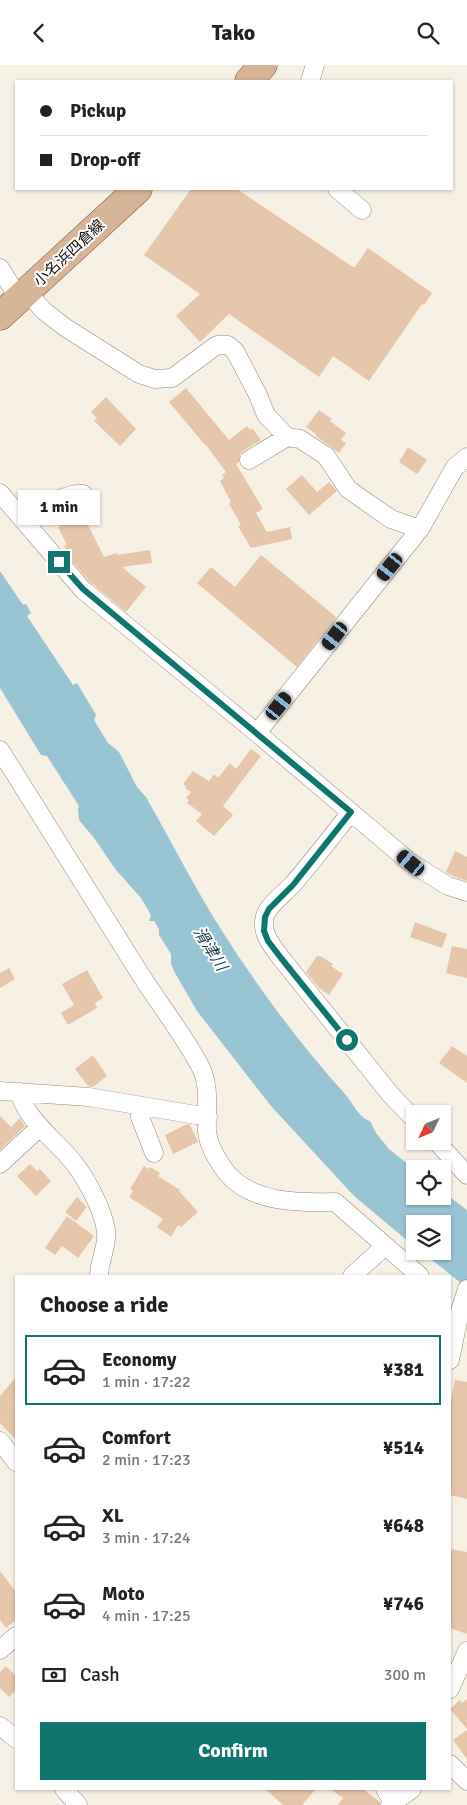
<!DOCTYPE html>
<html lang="en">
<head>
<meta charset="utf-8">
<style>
  :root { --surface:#fff; --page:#f6f6f6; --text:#222; --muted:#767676; --line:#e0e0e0; --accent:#0f766e }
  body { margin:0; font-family:Signika,"Noto Sans JP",sans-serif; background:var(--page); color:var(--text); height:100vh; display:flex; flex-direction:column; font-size:19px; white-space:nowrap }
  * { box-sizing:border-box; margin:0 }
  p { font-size:16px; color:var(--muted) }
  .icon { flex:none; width:28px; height:28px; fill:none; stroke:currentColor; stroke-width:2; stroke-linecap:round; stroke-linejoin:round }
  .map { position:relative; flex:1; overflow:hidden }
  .side { position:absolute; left:15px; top:1210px; width:436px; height:515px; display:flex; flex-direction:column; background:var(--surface); border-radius:0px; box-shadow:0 1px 4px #0004 }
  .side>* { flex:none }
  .hud { position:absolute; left:15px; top:15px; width:438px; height:110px; border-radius:0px; box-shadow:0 1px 4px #0004; display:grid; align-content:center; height:110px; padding:0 25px; background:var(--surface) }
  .needle { width:32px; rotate:227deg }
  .controls { position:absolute; left:406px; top:1040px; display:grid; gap:10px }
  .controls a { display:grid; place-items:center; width:45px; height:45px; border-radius:0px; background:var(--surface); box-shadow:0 1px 4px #0004; font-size:25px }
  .end { position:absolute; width:22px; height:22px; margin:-11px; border:6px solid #0f766e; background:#fff; box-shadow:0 0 0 2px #fff }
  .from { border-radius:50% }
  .bubble { position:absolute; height:35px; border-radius:0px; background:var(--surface); box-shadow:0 1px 4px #0004; font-size:16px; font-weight:700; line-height:35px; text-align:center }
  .car { position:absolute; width:15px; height:30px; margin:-15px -8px; border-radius:6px; box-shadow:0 0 4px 1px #0007; background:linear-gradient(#222 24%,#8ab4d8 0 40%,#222 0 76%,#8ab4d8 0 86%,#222 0) }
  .hud b { display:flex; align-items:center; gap:18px; height:48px; font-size:19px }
  .hud b+b { border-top:1px solid var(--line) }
  .hud i { width:12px; height:12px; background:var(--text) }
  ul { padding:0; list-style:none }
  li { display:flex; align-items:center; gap:15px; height:70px; margin:0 10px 8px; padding:0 15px; border:2px solid transparent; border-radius:0px }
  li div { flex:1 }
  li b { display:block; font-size:19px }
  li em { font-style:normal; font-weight:700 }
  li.current { border-color:var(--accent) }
  li>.icon { width:45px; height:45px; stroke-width:1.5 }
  h2 { padding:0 25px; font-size:22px; line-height:60px }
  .pay { display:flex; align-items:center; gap:12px; height:55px; padding:0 25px; font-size:19px }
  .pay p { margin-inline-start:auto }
  .primary-button { display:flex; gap:10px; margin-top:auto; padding:10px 25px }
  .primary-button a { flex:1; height:58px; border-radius:0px; background:var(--accent); color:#fff; font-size:20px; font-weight:700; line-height:58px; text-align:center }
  header { display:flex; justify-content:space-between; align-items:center; height:65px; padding:0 25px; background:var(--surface); font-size:22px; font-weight:700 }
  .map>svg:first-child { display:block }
</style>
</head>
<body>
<header><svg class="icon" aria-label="back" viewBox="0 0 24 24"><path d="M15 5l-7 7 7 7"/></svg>Tako<svg class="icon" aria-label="search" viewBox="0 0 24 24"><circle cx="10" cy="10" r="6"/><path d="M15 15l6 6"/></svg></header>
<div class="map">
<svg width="467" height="1740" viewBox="0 0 467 1740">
  <rect width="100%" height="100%" fill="#f7f0e5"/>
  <path fill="#99c4d3" d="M 0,506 L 23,540 L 26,539 L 31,548 L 27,551 L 73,620 L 77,618 L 96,650 L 94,655 L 108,678 L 119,687 L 137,722 L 146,732 L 156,750 C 178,789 198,828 222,866 C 259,924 299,978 345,1029 C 353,1038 359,1053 370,1056 L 376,1068 L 389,1084 L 409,1100 L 417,1104 L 415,1104 L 415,1131 L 442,1131 L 443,1127 L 467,1145 L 467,1223 L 421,1186 L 442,1186 L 442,1159 L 415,1159 L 415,1182 L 354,1131 L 271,1041 L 197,946 L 175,908 L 171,899 L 171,889 L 159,870 L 159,864 L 154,856 L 149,856 L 151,850 L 141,833 L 116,805 L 94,773 L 79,755 L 78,744 L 79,741 L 47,691 L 41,690 L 0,623 Z"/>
  <path fill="#e5c6ab" d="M 191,124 L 237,124 L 353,202 L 355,202 L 368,183 L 432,228 L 424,240 L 422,239 L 369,316 L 333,291 L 319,312 L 229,249 L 200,277 L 176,251 L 200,229 L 144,190 Z
    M 186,323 L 229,375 L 247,361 L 250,365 L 252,363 L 261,375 L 243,386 L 240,390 L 239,397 L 236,399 L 263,444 L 256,448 L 267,467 L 290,462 L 292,474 L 251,483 L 238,461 L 241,460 L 229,439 L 231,437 L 220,416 L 224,413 L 222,410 L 226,407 L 206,380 L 205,380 L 169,337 Z
    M 106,332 L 136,364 L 120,381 L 94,356 L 97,353 L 91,347 Z
    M 319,345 L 332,354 L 330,356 L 346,368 L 341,375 L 346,378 L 339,388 L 316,371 L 317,370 L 306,362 Z
    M 408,382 L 427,395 L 417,409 L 399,397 Z
    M 302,410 L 317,427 L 329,417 L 337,426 L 309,450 L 286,424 Z
    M 82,440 L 86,448 L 83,450 L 104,492 L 117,488 L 117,490 L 150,485 L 152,498 L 122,502 L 146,522 L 126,547 L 90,517 L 69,493 L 64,481 L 67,480 L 58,462 L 61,460 L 56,449 L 72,441 Z
    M 261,490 L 336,552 L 297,602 L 197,518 L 211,502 L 235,522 Z
    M 251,684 L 261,691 L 223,741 L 233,750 L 214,771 L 196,756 L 202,749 L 187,738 L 189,735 L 186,733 L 191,727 L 185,723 L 186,721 L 183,719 L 193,706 L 209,716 L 214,709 L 218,713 L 230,698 L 236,704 Z
    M 455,786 L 467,792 L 467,816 L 453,811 L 446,807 Z
    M 415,857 L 447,869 L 442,883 L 410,872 Z
    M 452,881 L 467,884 L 467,913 L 446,908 Z
    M 317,891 L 320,891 L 333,899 L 331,901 L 343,909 L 329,930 L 319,923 L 306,907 Z
    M 9,903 L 15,914 L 0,923 L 0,908 Z
    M 87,905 L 103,933 L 95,938 L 97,943 L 68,960 L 61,948 L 74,940 L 62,919 Z
    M 452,981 L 467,991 L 467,1018 L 439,998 Z
    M 93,990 L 107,1011 L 93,1022 L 88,1021 L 75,1004 Z
    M 0,1051 L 11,1062 L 20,1053 L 25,1061 L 0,1085 Z
    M 187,1059 L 190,1060 L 198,1077 L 173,1089 L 165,1070 Z
    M 30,1099 L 37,1106 L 40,1104 L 51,1116 L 36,1131 L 17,1111 Z
    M 144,1101 L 148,1104 L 150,1102 L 160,1108 L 158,1111 L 180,1125 L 179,1126 L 198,1147 L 181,1162 L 178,1160 L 171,1172 L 157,1162 L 163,1154 L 129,1132 L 133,1126 L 130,1124 Z
    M 77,1132 L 87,1142 L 76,1156 L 65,1147 Z
    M 67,1151 L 94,1171 L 78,1193 L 62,1181 L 55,1190 L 45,1183 Z
    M 16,1312 L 16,1375 L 0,1358 L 0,1331 Z
    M 455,1315 L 467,1317 L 467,1434 L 450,1430 L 450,1338 Z
    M 450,1484 L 467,1487 L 467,1569 L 450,1563 Z
    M 0,1506 L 16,1527 L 16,1555 L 6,1563 L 0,1555 Z
    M 6,1601 L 16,1611 L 16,1625 L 9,1632 L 0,1623 L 0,1607 Z
    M 467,1634 L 467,1664 L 450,1644 L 460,1635 L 462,1638 Z
    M 467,1665 L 467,1694 L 453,1675 Z
    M 265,1724 L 316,1724 L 302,1740 L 283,1740 Z
    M 330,1724 L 363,1724 L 380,1737 L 380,1740 L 338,1740 L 343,1733 Z"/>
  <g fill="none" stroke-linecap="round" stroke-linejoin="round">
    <defs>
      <path id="minor" d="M 310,16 L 315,0
        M 337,124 L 362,145
        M 0,203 L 19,234
        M 27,227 L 44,246 L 66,263 L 139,309 L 155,314 L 172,313 L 217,280 L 228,280 L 235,286 L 258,330 L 266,350 L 287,372 L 300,374 L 326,391 L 348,424 L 365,436 L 391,454 L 420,464
        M 249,395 L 287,372
        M 0,428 L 83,525 L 257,668 L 411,798 L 448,821 L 467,827
        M 24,456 C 40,446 65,427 83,429
        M 257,668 L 420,464 L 455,402 L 467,392
        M 0,685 C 46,758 91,831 137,904 C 157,936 181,966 199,999 C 211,1020 206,1043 207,1066 C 208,1080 218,1096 226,1107 C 251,1138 298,1138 335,1137 L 420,1211
        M 351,747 C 332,771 313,796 293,819 C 284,829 269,839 265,851 C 260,867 272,881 281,893 L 391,1030 L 415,1055
        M 0,1026 L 89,1032 L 208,1052
        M 20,1027 C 22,1049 54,1075 68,1091 C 83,1107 103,1143 106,1166 C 108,1181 99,1196 99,1211
        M 140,1041 L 140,1052 L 154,1088
        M 436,1076 L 467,1110
        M 0,1099 L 40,1062
        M 352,1211 L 384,1182
        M 450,1295 L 460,1246 L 467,1224
        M 0,1376 L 16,1397
        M 0,1585 L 16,1571
        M 450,1624 L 467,1586
        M 0,1661 L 16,1674
        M 450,1699 L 467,1716
        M 64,1724 L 78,1740
        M 385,1724 L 393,1738
        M 390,1740 L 412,1724"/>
      <path id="primary" d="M 249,16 L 263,0
        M 0,251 L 138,124"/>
    </defs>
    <use href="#minor" stroke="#90897f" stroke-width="19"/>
    <use href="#primary" stroke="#805a3b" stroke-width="29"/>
    <use href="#minor" stroke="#fff" stroke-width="18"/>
    <use href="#primary" stroke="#d7b599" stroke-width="28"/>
  </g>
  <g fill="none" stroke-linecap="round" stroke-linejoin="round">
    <path stroke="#0f766e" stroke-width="6" d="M 59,497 L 83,524 L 351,747 L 293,820 L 269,844 L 265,852 L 264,866 L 268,876 L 281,893 L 347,975"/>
  </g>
  <g text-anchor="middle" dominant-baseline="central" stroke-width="4" stroke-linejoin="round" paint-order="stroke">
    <g font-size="15" fill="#110f0b" stroke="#fff">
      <text transform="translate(69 188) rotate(-43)">小名浜四倉線</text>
    </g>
    <g font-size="16" font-style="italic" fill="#153c48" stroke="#fff">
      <text transform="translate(210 884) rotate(58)">滑津川</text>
    </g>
  </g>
</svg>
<div class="controls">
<a><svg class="needle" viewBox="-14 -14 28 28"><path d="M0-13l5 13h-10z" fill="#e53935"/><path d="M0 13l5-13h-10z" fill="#767676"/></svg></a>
<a><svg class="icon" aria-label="locate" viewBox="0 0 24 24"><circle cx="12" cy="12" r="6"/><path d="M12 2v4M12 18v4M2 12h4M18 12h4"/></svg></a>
<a><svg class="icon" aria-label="layers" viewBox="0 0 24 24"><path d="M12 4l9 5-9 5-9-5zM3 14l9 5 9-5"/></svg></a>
</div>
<i class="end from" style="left:347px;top:975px"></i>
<i class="end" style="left:59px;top:497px"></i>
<div class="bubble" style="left:18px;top:425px;width:82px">1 min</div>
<i class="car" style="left:390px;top:502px;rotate:219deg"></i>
<i class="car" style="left:335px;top:571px;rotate:218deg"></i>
<i class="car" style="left:279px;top:641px;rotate:39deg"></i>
<i class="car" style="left:411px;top:798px;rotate:310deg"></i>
<div class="hud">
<b><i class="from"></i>Pickup</b>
<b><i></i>Drop-off</b>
</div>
<section class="side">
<h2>Choose a ride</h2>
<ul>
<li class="current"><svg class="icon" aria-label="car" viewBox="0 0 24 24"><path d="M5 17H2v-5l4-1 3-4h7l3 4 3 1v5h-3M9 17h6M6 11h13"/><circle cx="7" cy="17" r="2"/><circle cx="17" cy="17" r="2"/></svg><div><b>Economy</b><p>1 min · 17:22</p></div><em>¥381</em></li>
<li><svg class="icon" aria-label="car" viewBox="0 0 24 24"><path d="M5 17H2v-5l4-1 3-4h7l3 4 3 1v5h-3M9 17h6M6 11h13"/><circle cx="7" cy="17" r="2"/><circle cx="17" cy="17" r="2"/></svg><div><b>Comfort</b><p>2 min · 17:23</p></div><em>¥514</em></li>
<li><svg class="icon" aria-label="car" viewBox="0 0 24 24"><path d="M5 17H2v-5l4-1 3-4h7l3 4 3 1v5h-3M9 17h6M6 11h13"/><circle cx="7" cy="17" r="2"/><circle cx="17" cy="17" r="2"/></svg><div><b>XL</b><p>3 min · 17:24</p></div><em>¥648</em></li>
<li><svg class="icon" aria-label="car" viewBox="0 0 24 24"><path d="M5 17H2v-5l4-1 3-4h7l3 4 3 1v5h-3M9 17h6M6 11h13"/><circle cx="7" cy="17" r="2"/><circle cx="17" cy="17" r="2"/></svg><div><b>Moto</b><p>4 min · 17:25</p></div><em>¥746</em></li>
</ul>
<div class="pay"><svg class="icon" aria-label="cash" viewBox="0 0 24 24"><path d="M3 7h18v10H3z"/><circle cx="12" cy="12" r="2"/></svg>Cash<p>300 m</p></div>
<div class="primary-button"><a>Confirm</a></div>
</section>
</div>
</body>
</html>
